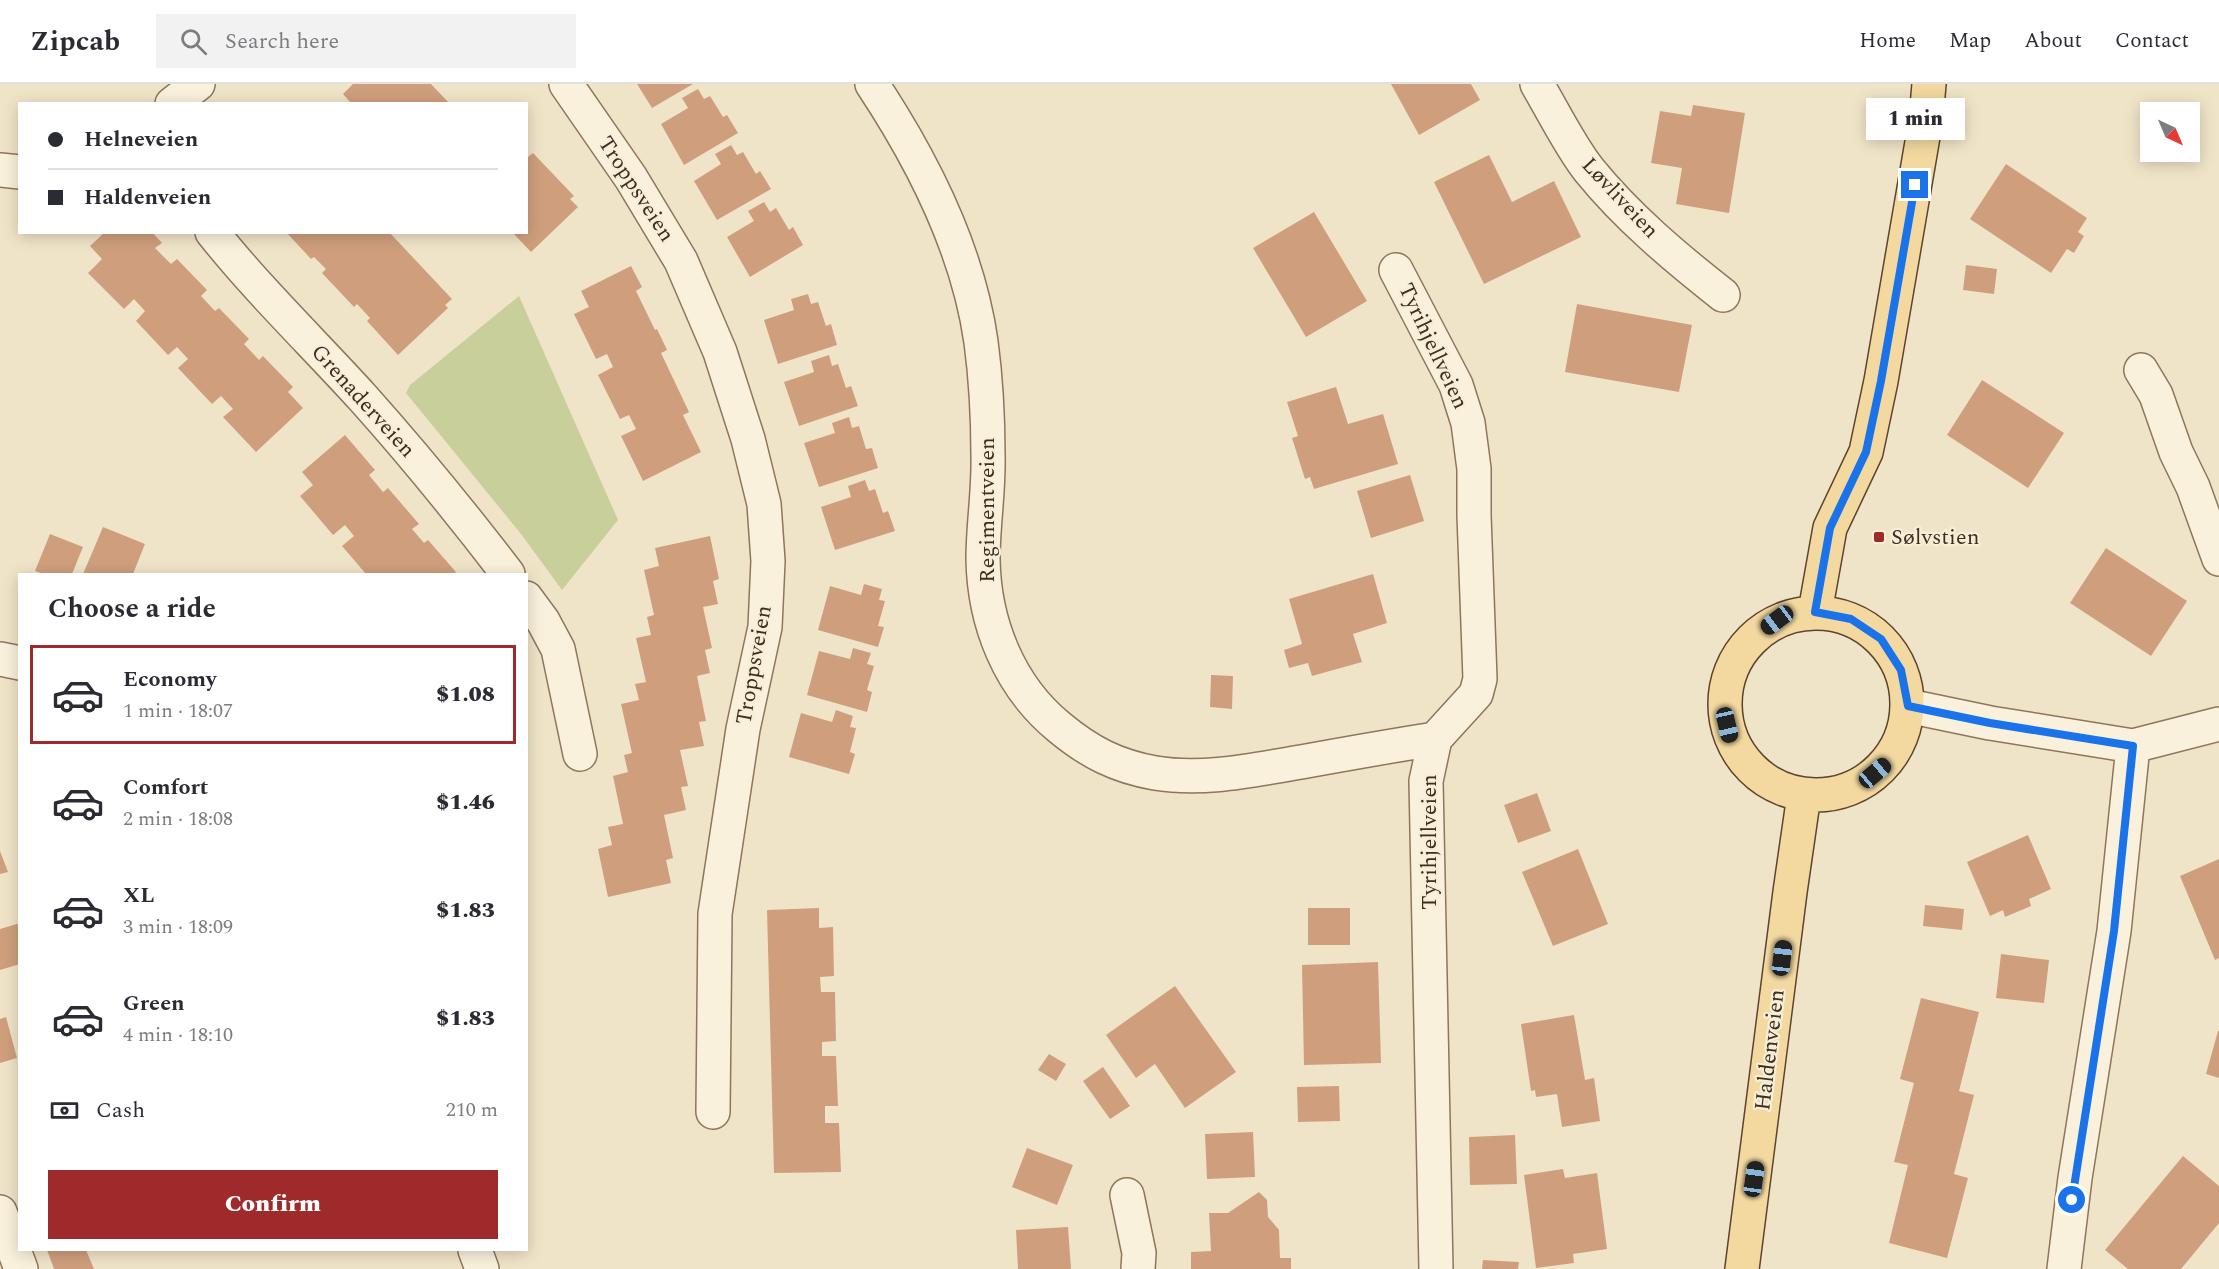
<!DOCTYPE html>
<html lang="en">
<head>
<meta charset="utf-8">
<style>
  :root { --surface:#fff; --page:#f2f2f3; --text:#2b2b33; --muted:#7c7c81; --line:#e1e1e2; --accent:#9e2a2b }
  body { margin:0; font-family:Spectral,serif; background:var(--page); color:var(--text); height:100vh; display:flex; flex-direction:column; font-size:22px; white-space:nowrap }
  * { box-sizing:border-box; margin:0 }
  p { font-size:20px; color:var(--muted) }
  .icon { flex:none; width:33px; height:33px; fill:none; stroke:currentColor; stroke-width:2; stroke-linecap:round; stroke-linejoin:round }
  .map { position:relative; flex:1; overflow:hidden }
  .panel { position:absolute; left:18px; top:489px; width:510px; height:678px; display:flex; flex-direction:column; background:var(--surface); border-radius:0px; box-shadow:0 3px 15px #0003 }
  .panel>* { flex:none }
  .guide { position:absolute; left:18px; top:18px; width:510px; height:132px; border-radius:0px; box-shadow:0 3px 15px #0003; display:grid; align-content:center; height:132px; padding:0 30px; background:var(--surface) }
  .needle { width:39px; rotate:136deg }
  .controls { position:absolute; left:2140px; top:18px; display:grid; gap:12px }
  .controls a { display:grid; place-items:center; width:60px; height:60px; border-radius:0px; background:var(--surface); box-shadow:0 3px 15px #0003; font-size:30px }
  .end { position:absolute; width:27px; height:27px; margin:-14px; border:8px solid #1a73e8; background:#fff; box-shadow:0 0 0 3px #fff }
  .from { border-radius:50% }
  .bubble { position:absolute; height:42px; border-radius:0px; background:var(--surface); box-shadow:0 3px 15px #0003; font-size:20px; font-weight:800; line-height:42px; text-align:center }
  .car { position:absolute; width:18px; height:36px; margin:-18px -9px; border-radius:8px; box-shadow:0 0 4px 2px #0007; background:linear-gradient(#222 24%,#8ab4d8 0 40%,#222 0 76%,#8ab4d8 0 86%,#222 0) }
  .guide b { display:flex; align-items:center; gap:21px; height:57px; font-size:22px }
  .guide b+b { border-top:2px solid var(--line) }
  .guide i { width:15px; height:15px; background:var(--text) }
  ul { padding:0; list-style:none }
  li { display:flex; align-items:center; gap:18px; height:99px; margin:0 12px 9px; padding:0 18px; border:3px solid transparent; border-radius:0px }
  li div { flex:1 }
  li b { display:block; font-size:22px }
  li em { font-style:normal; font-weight:800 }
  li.selected { border-color:var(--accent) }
  li>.icon { width:54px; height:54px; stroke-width:1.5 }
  h2 { padding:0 30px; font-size:27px; line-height:72px }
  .pay { display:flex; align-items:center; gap:15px; height:66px; padding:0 30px; font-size:22px }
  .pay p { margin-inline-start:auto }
  .cta { display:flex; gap:12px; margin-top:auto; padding:12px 30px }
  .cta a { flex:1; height:69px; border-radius:0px; background:var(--accent); color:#fff; font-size:24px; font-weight:800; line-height:69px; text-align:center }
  header { display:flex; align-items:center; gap:36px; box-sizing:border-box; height:84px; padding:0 30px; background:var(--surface); border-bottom:2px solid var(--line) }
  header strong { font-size:28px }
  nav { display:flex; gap:33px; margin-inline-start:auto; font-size:21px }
  .search { width:420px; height:54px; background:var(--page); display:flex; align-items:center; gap:15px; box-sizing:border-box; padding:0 21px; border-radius:0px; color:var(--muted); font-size:22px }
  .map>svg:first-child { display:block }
</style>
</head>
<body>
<header>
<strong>Zipcab</strong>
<div class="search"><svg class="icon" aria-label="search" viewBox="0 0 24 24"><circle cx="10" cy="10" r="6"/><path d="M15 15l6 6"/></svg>Search here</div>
<nav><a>Home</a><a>Map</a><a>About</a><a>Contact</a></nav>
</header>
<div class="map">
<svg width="2219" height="1185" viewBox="0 0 2219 1185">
  <rect width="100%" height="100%" fill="#f0e4c8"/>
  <path fill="#c9cf9b" d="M 519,212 L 618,436 L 562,506 L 521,450 L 406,309 L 410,301 Z"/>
  <path fill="#cf9f7d" d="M 353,0 L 431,0 L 450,20 L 352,20 L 343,10 Z
    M 637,0 L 693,0 L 652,24 Z
    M 1391,0 L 1471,0 L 1480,16 L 1419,51 Z
    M 698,5 L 704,15 L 710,12 L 723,33 L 727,31 L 738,49 L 684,81 L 661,40 L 688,24 L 682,14 Z
    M 1693,21 L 1745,29 L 1729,129 L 1676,120 L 1682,84 L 1651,79 L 1660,27 L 1691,32 Z
    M 731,61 L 737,71 L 743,68 L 756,90 L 760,87 L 771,105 L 717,136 L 694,97 L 721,80 L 715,70 Z
    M 533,69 L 574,112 L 570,115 L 578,123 L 531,168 L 512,148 L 526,148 L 526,71 L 528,73 Z
    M 1489,71 L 1512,118 L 1554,97 L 1581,153 L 1484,200 L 1434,98 Z
    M 2006,80 L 2087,134 L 2078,148 L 2084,152 L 2074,169 L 2067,165 L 2051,189 L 1970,135 Z
    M 764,118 L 770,128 L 776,124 L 789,146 L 793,143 L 803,161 L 750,193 L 727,153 L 754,137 L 748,127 Z
    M 1314,128 L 1367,217 L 1306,253 L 1253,164 Z
    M 105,148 L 152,148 L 162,159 L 155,164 L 171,180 L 177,175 L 207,206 L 201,212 L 215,227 L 219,224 L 249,255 L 244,260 L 259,276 L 263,272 L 293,303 L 288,308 L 303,324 L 256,368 L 223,333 L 233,325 L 221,312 L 212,320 L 178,284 L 188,275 L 177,263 L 168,271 L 136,237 L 145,227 L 134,215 L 124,225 L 88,189 L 102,175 L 90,162 Z
    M 286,148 L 389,148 L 452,215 L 445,221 L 448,224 L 398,271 L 367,237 L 370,234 L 357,220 L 354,223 L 322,189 L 326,185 L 314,173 L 311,175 Z
    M 1966,181 L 1997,185 L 1994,210 L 1963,206 Z
    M 631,182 L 642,203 L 636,207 L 655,246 L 657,245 L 667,266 L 661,269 L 689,328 L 683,331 L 701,368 L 643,397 L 621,352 L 636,345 L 629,331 L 620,335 L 598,291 L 613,283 L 607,270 L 596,275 L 574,230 L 589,223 L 581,207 Z
    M 808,210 L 811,220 L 818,218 L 826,242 L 831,240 L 837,261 L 778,280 L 764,236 L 794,226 L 791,215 Z
    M 1577,220 L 1692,241 L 1679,308 L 1565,288 Z
    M 829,271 L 832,282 L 838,280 L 846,304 L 851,302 L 858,322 L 799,342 L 784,298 L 814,288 L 811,277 Z
    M 1982,296 L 2064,349 L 2028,404 L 1947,351 Z
    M 1336,303 L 1348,340 L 1383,330 L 1398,380 L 1314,405 L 1310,393 L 1305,395 L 1292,354 L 1298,352 L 1287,318 Z
    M 849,333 L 852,344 L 859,342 L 866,365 L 872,364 L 878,384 L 819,403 L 804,359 L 835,349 L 832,339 Z
    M 345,351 L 375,386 L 369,391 L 383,408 L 388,404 L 419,440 L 412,445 L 424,459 L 428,456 L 456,488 L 453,490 L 366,490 L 342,462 L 354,452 L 345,441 L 333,451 L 300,412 L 313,401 L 302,388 Z
    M 1410,391 L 1424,437 L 1371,454 L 1357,407 Z
    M 865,396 L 869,407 L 875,405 L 883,429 L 888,427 L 895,447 L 835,466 L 821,423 L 851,413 L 848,402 Z
    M 103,443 L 145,460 L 133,490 L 83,490 Z
    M 50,450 L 83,463 L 72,490 L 44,490 L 35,487 Z
    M 710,452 L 719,495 L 713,497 L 718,520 L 703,523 L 712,564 L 705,566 L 710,589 L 697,592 L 706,637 L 699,638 L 704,662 L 680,666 L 688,702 L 681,703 L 686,726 L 664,731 L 673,774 L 666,776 L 671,799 L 608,813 L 598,765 L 612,761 L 608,743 L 623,740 L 613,692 L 628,688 L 624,671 L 632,669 L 621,620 L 639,616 L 635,600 L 646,598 L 636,554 L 651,551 L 647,533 L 654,531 L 644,486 L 659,482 L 655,464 Z
    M 2106,464 L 2187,517 L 2151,572 L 2070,519 Z
    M 1373,490 L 1387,539 L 1353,550 L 1362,578 L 1312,592 L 1308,579 L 1289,584 L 1284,566 L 1302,560 L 1289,515 Z
    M 864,500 L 882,505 L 879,516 L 885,517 L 878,542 L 884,543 L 878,563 L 818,546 L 830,502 L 861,511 Z
    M 853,564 L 871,569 L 867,580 L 874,582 L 867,606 L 872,608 L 867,628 L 807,611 L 819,567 L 850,575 Z
    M 1211,591 L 1233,592 L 1232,625 L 1210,623 Z
    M 836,626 L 853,632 L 850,643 L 856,644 L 850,668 L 855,670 L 849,690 L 789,673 L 801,629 L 832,638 Z
    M 1537,709 L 1551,747 L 1518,759 L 1504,721 Z
    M 2028,751 L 2051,805 L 2029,815 L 2031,822 L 2005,833 L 2003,826 L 1990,832 L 1967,778 Z
    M 1578,765 L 1608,840 L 1553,862 L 1522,788 Z
    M 0,767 L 8,788 L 0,790 Z
    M 2219,775 L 2219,874 L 2215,876 L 2180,792 Z
    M 1925,821 L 1964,825 L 1962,846 L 1923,842 Z
    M 819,824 L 819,844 L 833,843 L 834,892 L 820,893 L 821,908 L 835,908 L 836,957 L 822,958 L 822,972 L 836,972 L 838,1022 L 825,1022 L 825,1039 L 839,1039 L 841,1088 L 774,1089 L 767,826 Z
    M 1308,824 L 1350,824 L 1350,861 L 1308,861 Z
    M 20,839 L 20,880 L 0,886 L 0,845 Z
    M 2001,870 L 2049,876 L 2044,919 L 1996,914 Z
    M 1378,878 L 1381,979 L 1304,981 L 1302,881 Z
    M 1175,902 L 1236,988 L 1185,1024 L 1155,980 L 1136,994 L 1106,951 Z
    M 1921,914 L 1979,928 L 1959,1007 L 1974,1011 L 1954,1090 L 1968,1094 L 1947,1174 L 1889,1159 L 1908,1081 L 1894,1078 L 1914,999 L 1900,995 Z
    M 1574,931 L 1585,996 L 1594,994 L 1600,1037 L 1562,1043 L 1557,1010 L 1536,1013 L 1535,1006 L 1531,1007 L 1521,940 Z
    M 6,933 L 17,974 L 0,979 L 0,935 Z
    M 2218,947 L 2219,947 L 2219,994 L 2206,990 Z
    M 1049,970 L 1066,980 L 1056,997 L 1038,986 Z
    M 1103,983 L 1130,1022 L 1110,1035 L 1083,997 Z
    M 1339,1002 L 1340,1037 L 1298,1038 L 1297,1003 Z
    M 1253,1048 L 1255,1093 L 1207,1095 L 1205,1050 Z
    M 1515,1051 L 1517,1100 L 1470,1101 L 1469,1053 Z
    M 1027,1064 L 1073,1081 L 1057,1121 L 1012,1103 Z
    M 2183,1072 L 2219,1102 L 2219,1139 L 2181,1185 L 2128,1185 L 2105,1166 Z
    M 1563,1085 L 1565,1094 L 1597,1089 L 1607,1165 L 1573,1170 L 1574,1179 L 1536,1184 L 1524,1091 Z
    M 1259,1108 L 1267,1116 L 1268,1133 L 1279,1146 L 1280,1174 L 1291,1174 L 1291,1185 L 1191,1185 L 1191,1168 L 1211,1167 L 1209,1129 L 1228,1129 Z
    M 1068,1143 L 1071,1185 L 1018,1185 L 1016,1146 Z
    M 47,1166 L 86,1166 L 94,1185 L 54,1185 Z
    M 1483,1176 L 1519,1178 L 1518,1185 L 1482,1185 Z"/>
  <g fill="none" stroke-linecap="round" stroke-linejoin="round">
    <defs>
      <path id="street" d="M 566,0 L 631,94 L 681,177 L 720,268 L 748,355 L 764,420 L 768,477 L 765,543 L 743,645 L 715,830 L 713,1028
        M 872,0 C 923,77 968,165 981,258 C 986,295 988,335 988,372 C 989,406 983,441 983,475 C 984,539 1009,602 1059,643 C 1089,668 1116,682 1155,689 C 1204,697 1253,686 1301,678 C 1345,670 1390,662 1435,655
        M 1537,0 C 1553,27 1570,62 1589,86 C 1627,133 1676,174 1723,211
        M 172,20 L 198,0
        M 0,86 L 20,88
        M 212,148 C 259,207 313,259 363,314 C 414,371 462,430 508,490
        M 1396,186 L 1456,301 L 1468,339 L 1474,385 L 1474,431 L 1480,595 L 1476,610 L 1435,655 L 1426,697 L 1436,1185
        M 2141,286 L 2156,311 L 2176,368 L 2193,403 L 2219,475
        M 526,514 L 543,537 L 558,565 L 580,670
        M 0,575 L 20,579
        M 1908,622 L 1990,639 L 2133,662 L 2219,640
        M 1127,1111 L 1139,1169 L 1138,1185
        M 0,1128 L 21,1185
        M 475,1166 L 482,1185
        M 2064,1185 L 2075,1094 L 2114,847 L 2133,662"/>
      <path id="primary" d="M 1815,528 L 1830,444 L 1866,368 L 1881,297 L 1926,35 L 1929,0
        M1725 620a91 91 0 1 1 182 0a91 91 0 1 1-182 0Z
        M 1742,1185 L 1790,808 L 1804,711"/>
    </defs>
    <use href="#street" stroke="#8d765c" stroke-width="36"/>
    <use href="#primary" stroke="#5b4430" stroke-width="36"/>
    <use href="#street" stroke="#faf1dc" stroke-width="33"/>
    <use href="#primary" stroke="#f3d9a0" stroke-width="33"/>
  </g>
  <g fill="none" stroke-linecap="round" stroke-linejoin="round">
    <path stroke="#1a73e8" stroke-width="8" d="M 1915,101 L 1881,297 L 1866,368 L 1830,444 L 1815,528 L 1851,535 L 1881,555 L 1901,586 L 1908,622 L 1990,639 L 2133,662 L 2114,847 L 2072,1116"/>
  </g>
  <rect fill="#9e2a2b" stroke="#f7eed8" stroke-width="2" x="1873" y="447" width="12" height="12" rx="3"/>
  <g text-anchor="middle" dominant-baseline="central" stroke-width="4.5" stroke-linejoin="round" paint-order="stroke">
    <g font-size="22" fill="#3d2e20" stroke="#f7eed8">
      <text transform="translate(636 105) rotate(57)">Troppsveien</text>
      <text transform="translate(1620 114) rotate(47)">Løvliveien</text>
      <text transform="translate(1433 262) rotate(65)">Tyrihjellveien</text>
      <text transform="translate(363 317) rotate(48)">Grenaderveien</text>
      <text transform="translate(987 426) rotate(-90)">Regimentveien</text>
      <text transform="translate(754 581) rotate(-80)">Troppsveien</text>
      <text transform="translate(1429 758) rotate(-90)">Tyrihjellveien</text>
      <text transform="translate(1770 966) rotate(-83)">Haldenveien</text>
    </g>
    <g font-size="22" fill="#3d2e20" stroke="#f7eed8" text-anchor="start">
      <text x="1891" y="453">Sølvstien</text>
    </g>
  </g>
</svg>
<div class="controls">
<a><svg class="needle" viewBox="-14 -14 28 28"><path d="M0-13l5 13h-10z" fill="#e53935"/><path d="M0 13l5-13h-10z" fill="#7c7c81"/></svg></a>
</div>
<i class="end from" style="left:2072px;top:1116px"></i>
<i class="end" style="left:1915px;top:101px"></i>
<div class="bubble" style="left:1866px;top:14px;width:99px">1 min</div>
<i class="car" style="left:1777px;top:536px;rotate:233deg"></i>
<i class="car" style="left:1727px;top:641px;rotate:167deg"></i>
<i class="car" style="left:1875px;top:689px;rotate:50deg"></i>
<i class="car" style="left:1782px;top:874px;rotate:7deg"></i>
<i class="car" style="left:1754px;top:1095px;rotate:8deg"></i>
<div class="guide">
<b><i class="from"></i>Helneveien</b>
<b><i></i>Haldenveien</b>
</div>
<section class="panel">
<h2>Choose a ride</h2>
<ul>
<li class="selected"><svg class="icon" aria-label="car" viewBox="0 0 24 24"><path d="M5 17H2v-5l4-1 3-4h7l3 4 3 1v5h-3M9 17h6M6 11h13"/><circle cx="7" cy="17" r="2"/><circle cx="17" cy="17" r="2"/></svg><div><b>Economy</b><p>1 min · 18:07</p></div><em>$1.08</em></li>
<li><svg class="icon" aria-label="car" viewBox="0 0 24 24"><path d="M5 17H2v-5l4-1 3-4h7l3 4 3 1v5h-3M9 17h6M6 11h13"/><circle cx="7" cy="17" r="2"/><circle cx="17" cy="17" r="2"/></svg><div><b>Comfort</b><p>2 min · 18:08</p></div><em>$1.46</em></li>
<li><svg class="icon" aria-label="car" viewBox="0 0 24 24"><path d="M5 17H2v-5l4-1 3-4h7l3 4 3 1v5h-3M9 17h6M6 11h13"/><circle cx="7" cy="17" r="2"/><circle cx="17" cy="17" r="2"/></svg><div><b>XL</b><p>3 min · 18:09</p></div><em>$1.83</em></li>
<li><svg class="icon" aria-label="car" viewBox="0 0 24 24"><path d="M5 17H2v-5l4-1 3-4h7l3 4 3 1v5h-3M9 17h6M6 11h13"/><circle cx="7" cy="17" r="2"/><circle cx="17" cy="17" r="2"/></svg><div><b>Green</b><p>4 min · 18:10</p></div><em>$1.83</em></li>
</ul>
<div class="pay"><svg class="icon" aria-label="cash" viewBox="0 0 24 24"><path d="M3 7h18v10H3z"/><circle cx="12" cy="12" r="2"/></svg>Cash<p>210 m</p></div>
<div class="cta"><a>Confirm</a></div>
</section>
</div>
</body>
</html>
